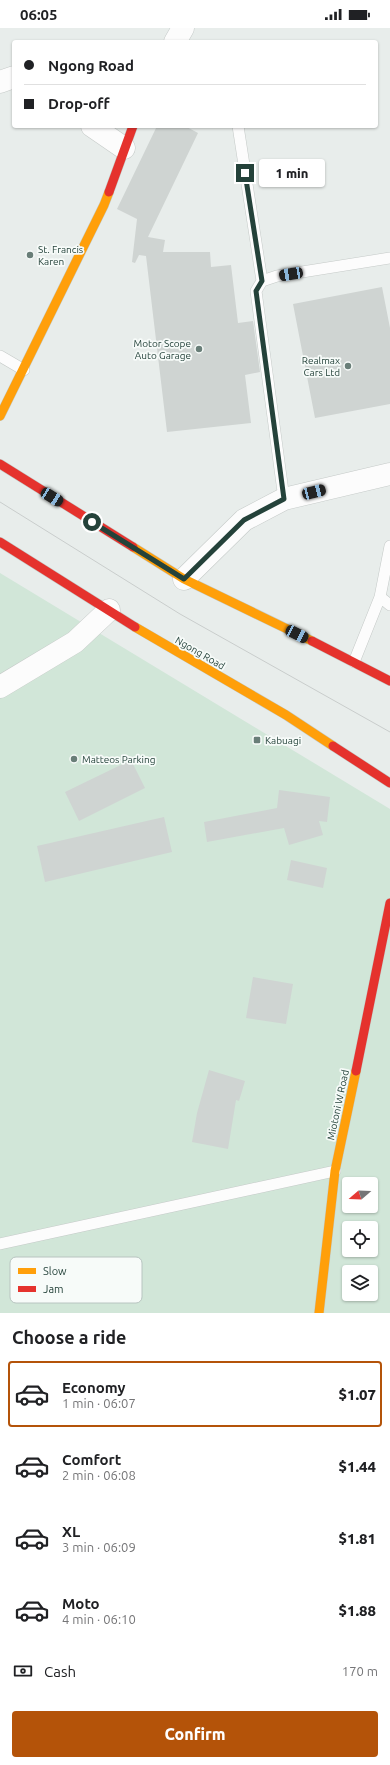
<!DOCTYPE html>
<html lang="en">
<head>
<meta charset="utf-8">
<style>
  :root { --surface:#fff; --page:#f2f2f2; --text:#202124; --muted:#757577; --line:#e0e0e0; --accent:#b45309 }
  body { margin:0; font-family:Ubuntu,sans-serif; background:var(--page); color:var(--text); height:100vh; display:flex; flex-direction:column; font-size:15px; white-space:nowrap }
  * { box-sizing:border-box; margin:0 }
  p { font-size:13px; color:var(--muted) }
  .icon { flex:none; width:22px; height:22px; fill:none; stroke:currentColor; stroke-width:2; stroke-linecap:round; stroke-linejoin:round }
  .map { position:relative; height:1285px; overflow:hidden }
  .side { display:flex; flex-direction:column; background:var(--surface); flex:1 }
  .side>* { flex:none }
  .guide { position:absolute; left:12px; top:12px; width:366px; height:88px; border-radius:4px; box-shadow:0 1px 3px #0004; display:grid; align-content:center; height:88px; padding:0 12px; background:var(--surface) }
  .needle { width:26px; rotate:251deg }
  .fabs { position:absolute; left:342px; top:1149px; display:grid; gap:8px }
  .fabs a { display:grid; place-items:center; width:36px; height:36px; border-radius:4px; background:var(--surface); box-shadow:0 1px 3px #0004; font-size:20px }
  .end { position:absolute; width:18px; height:18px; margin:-9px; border:5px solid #24423a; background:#fff; box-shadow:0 0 0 2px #fff }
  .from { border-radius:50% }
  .bubble { position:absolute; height:28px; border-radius:4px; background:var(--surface); box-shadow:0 1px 3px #0004; font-size:13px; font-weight:800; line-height:28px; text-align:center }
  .car { position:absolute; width:12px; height:24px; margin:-12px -6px; border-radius:5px; box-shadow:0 0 3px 1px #0007; background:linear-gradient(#222 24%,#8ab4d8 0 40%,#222 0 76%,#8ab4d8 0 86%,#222 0) }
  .guide b { display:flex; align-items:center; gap:14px; height:38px; font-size:15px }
  .guide b+b { border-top:1px solid var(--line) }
  .guide i { width:10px; height:10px; background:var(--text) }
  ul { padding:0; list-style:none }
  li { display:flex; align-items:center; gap:12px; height:66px; margin:0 8px 6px; padding:0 4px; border:2px solid transparent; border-radius:4px }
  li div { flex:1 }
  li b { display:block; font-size:15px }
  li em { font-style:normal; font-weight:800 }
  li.active { border-color:var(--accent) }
  li>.icon { width:36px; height:36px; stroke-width:1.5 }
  h2 { padding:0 12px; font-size:18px; line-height:48px }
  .pay { display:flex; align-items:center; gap:10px; height:44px; padding:0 12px; font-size:15px }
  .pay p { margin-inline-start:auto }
  .button { display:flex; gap:8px; margin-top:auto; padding:8px 12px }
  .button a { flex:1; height:46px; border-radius:4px; background:var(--accent); color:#fff; font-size:16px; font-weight:800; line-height:46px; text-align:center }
  .status { display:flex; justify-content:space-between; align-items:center; height:28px; padding:0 20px; background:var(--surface); direction:ltr }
  .status svg { height:11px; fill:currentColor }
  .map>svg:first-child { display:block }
</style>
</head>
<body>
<div class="status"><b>06:05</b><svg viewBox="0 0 49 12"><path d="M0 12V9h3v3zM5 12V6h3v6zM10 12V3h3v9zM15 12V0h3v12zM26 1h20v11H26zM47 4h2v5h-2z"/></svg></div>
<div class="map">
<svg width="390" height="1285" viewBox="0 0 390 1285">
  <rect width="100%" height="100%" fill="#e8edeb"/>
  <path fill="#d1e6d8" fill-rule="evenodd" d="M 0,545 L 390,781 L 390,1285 L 0,1285 ZM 349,1156 L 371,1156 L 371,1178 L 349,1178 ZM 349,1200 L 371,1200 L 371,1222 L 349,1222 ZM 349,1244 L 371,1244 L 371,1266 L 349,1266 Z"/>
  <path fill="#cfd4d2" d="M 157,98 L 185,98 L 198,105 L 148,209 L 165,212 L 163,224 L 210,224 L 211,239 L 231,237 L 238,295 L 253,293 L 260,344 L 245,347 L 251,395 L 167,404 L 146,228 L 139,227 L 135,235 L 132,234 L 137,191 L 117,181 Z
    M 382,259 L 390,300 L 390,376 L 315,390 L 293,276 Z
    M 131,732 L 145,760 L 79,793 L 65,764 Z
    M 279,762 L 330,769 L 327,794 L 319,793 L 323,807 L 289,817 L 284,800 L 207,814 L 204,794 L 277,780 Z
    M 164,789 L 172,824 L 45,854 L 37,818 Z
    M 291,832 L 327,840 L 323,860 L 287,852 Z
    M 253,949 L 293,956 L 286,996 L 246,990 Z
    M 209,1042 L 245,1053 L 239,1073 L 236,1072 L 228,1121 L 192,1114 L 197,1085 Z"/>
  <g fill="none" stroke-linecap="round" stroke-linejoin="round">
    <defs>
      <path id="lane" d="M 238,98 L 262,253
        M 0,328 L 24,342
        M 284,471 L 256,263 L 262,253 L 277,248 L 390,230
        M 380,569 L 390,518
        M 354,634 L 380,569 L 390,577
        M 0,1216 L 335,1143"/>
      <path id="street" d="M 175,14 L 183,0
        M 0,54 L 14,49
        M 92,98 L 124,120
        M 184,551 L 244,492 L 284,471 L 390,446
        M 0,659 L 75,614 L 109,582"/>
      <path id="slow" d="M 0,388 L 104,177 L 109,164
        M 133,519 L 184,551 L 312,613
        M 135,599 L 286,687 L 333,718
        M 319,1285 L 335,1143 L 356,1043"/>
      <path id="jam" d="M 109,164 L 133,98
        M 0,436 L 133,519
        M 0,514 L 135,599
        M 312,613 L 390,653
        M 333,718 L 390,755
        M 356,1043 L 390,875"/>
    </defs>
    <use href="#lane" stroke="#c5cac8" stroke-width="12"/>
    <use href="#street" stroke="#c5cac8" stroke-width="23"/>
    <use href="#slow" stroke="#c3cbc8" stroke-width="10"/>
    <use href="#jam" stroke="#c3cbc8" stroke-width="10"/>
    <use href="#lane" stroke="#fcfcfc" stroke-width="11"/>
    <use href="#street" stroke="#fcfcfc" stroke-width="22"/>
    <use href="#slow" stroke="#ff9f0a" stroke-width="9"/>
    <use href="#jam" stroke="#e5322d" stroke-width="9"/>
    <path stroke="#c9cdcc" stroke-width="1" d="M 0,474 L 180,586 L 390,704"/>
  </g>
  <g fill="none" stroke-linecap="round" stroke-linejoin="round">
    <path stroke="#24423a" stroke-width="5" d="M 92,494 L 184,551 L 244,492 L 284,471 L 256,263 L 262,253 L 245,145"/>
  </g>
  <g fill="#697e78" stroke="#f7fbf9" stroke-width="1.5">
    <circle cx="30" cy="227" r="4"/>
    <circle cx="199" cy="321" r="4"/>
    <circle cx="348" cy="338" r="4"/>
    <rect x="253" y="708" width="8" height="8" rx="2"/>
    <circle cx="74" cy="731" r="4"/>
  </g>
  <g text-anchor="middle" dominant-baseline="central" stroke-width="3.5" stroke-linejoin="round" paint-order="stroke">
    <g font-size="10" fill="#24423a" stroke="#f7fbf9" text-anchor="start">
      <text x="38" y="221">St. Francis<tspan x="38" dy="12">Karen</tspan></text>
      <text x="191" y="315" text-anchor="end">Motor Scope<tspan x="191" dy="12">Auto Garage</tspan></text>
      <text x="340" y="332" text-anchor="end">Realmax<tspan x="340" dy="12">Cars Ltd</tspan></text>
      <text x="265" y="712">Kabuagi</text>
      <text x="82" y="731">Matteos Parking</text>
    </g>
    <g font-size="10" fill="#24423a" stroke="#f7fbf9">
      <text transform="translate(200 625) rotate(30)">Ngong Road</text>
      <text transform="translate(338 1077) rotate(-78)">Miotoni W Road</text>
    </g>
  </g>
  <rect x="10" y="1229" width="132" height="46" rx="6" fill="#f7fbf9" stroke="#b8c4c0" stroke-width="1"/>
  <rect x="18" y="1240" width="18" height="6" fill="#ff9f0a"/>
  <rect x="18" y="1258" width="18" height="6" fill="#e5322d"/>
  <g font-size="11" fill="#24423a">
    <text x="43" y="1247">Slow</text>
    <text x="43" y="1265">Jam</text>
  </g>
</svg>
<div class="fabs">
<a><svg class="needle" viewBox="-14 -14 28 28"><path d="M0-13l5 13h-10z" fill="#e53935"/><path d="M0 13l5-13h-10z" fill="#757577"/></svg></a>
<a><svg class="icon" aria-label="locate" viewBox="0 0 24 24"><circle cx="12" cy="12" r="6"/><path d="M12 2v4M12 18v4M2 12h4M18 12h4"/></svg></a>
<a><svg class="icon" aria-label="layers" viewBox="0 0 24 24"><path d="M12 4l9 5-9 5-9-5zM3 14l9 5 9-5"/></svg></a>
</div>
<i class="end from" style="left:92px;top:494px"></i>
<i class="end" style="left:245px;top:145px"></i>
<div class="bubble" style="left:259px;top:131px;width:66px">1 min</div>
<i class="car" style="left:291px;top:246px;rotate:261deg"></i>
<i class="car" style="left:314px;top:464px;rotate:76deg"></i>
<i class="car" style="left:52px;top:469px;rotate:122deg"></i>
<i class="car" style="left:297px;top:606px;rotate:116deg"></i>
<div class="guide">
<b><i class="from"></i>Ngong Road</b>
<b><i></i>Drop-off</b>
</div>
</div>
<section class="side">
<h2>Choose a ride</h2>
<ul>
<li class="active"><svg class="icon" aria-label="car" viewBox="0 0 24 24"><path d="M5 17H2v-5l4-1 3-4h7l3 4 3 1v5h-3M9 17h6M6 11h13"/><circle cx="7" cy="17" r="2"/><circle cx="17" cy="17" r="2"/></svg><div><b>Economy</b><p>1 min · 06:07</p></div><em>$1.07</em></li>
<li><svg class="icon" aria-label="car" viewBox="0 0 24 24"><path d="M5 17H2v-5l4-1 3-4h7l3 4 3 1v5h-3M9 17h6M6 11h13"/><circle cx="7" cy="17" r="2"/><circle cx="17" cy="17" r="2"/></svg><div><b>Comfort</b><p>2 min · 06:08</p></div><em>$1.44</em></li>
<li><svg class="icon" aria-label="car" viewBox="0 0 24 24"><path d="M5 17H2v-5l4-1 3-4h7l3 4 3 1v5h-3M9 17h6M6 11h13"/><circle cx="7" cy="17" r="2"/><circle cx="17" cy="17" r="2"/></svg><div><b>XL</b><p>3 min · 06:09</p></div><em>$1.81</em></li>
<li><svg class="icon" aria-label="car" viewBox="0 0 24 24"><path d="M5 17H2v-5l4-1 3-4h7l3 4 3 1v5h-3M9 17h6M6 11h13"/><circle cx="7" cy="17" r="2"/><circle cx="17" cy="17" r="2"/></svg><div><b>Moto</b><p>4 min · 06:10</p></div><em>$1.88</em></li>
</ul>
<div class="pay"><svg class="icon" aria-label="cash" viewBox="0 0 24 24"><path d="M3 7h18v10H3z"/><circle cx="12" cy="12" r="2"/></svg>Cash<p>170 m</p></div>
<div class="button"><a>Confirm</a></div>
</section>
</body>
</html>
